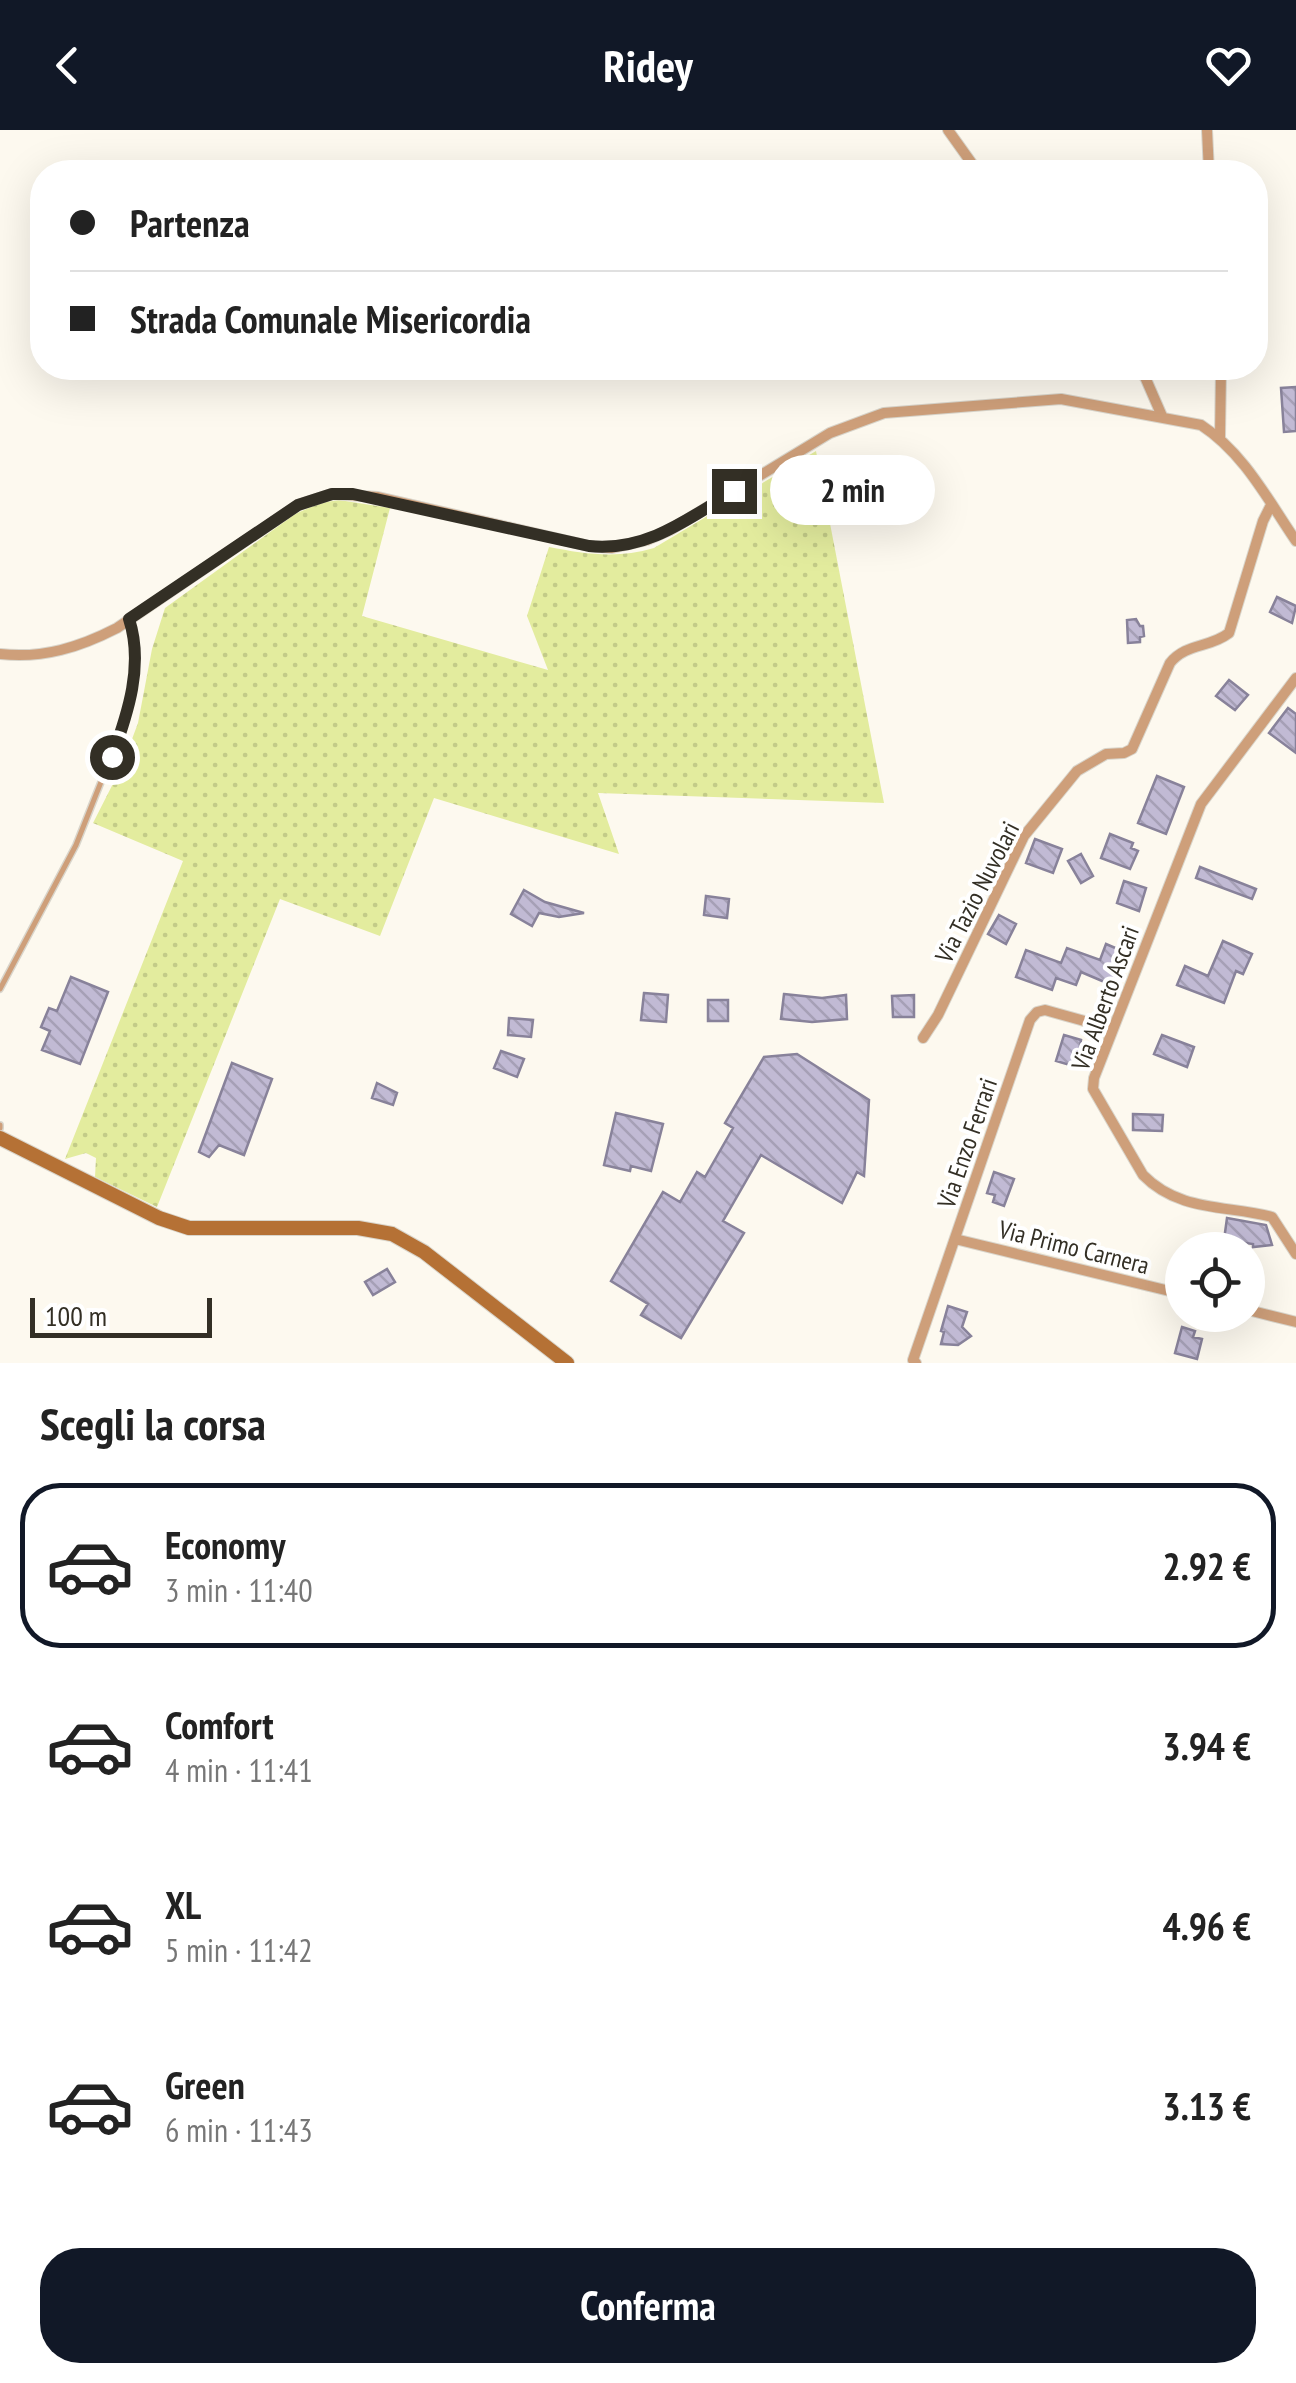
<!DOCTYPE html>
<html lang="it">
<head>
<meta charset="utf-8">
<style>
  :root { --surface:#fff; --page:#f2f2f2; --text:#222; --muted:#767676; --line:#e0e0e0; --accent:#111827 }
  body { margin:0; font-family:"PT Sans Narrow",sans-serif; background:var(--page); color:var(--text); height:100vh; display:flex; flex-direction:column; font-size:38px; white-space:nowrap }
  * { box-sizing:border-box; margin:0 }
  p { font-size:32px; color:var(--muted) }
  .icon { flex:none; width:55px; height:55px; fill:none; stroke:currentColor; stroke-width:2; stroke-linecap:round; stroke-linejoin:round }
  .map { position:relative; height:1233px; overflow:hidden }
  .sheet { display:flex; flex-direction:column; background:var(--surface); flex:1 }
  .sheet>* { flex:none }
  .banner { position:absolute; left:30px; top:30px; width:1238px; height:220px; border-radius:40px; box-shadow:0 10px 40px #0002; display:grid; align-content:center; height:220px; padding:0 40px; background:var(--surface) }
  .controls { position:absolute; left:1165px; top:1102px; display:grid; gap:20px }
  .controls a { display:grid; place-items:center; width:100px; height:100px; border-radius:50%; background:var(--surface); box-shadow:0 10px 40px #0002; font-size:50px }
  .scale { position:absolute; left:30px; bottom:25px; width:182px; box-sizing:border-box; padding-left:10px; border:5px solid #332f25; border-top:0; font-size:28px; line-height:35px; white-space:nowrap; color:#332f25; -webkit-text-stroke:8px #fff; paint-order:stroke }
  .end { position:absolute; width:45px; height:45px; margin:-22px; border:12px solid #332f25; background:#fff; box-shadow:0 0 0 5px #fff }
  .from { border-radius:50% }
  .bubble { position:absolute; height:70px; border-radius:35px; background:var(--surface); box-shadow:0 10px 40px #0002; font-size:32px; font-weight:600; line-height:70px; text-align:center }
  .banner b { display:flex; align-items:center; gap:35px; height:95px; font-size:38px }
  .banner b+b { border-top:2px solid var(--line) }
  .banner i { width:25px; height:25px; background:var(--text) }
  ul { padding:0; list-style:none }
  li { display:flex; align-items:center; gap:30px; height:165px; margin:0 20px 15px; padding:0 20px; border:5px solid transparent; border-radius:40px }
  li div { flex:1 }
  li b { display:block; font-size:38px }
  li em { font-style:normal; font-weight:600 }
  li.current { border-color:var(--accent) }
  li>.icon { width:90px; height:90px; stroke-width:1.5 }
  h2 { padding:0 40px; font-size:45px; line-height:120px }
  .primary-button { display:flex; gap:20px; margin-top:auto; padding:20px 40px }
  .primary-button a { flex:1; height:115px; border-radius:40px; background:var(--accent); color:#fff; font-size:40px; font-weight:600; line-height:115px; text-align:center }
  header { display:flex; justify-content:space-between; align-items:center; height:130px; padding:0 40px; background:var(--accent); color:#fff; font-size:45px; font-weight:600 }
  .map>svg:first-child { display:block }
</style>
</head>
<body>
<header><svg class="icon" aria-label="back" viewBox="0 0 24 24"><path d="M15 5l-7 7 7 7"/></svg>Ridey<svg class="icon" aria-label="heart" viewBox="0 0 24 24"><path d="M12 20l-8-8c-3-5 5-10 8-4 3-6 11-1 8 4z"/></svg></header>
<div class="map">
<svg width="1296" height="1233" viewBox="0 0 1296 1233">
  <defs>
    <pattern id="grass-dots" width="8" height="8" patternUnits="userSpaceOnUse" patternTransform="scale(2.5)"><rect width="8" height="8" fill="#e3ec9e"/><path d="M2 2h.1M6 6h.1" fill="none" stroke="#c3cb88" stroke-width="1.8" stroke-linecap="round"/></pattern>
    <pattern id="building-back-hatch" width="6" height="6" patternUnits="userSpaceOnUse" patternTransform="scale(2.5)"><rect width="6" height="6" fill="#c1bad4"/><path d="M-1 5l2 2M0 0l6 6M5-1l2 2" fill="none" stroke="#a6a0b6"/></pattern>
  </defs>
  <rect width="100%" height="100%" fill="#fdf9ef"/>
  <path fill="url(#grass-dots)" d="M 816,321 L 884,673 L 598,663 L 619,724 L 434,668 L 380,806 L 280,769 L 157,1077 L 95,1047 L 96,1028 L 86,1023 L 65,1029 L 183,731 L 93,693 L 122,636 L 138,593 L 152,519 L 165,478 L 295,384 L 320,373 L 339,370 L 390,378 L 362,486 L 548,540 L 527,486 L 549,417 C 585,424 617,429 654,418 Z"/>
  <path fill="url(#building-back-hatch)" stroke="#88829a" stroke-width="2.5" d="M 1296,257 L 1296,301 L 1284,302 L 1281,258 Z
    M 1277,467 L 1296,476 L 1292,493 L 1270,482 Z
    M 1136,489 L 1140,496 L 1143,496 L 1144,506 L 1140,507 L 1140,512 L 1128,513 L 1127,490 Z
    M 1229,550 L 1248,565 L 1235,580 L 1216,566 Z
    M 1288,578 L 1296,584 L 1296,623 L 1269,603 Z
    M 1157,646 L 1184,657 L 1166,704 L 1138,693 Z
    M 1110,704 L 1133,713 L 1131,718 L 1138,721 L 1130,739 L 1101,728 Z
    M 1035,709 L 1062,719 L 1053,743 L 1026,733 Z
    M 1081,724 L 1093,746 L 1081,753 L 1068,731 Z
    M 1200,737 L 1256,759 L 1252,769 L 1196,748 Z
    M 1124,751 L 1146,758 L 1139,781 L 1117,773 Z
    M 524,760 L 545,772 L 584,783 L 559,787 L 539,783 L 532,796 L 511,784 Z
    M 706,766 L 729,769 L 727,788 L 704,785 Z
    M 999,785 L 1016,794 L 1006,814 L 988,804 Z
    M 1223,811 L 1252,824 L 1243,844 L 1236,841 L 1224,873 L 1177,855 L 1185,836 L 1208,846 Z
    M 1106,814 L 1127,823 L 1114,856 L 1081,842 L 1076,855 L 1056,848 L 1052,860 L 1016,847 L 1026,820 L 1061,833 L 1067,818 L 1100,830 Z
    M 71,847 L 108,862 L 80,934 L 42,920 L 50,901 L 41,897 L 49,878 L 57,881 Z
    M 644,863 L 668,865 L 666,892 L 641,890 Z
    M 784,864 L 822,868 L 846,865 L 847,889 L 812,892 L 781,889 Z
    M 914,865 L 914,887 L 893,887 L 892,866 Z
    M 708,870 L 728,870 L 728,891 L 708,891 Z
    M 509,888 L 533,890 L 531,907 L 508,905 Z
    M 1064,905 L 1081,910 L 1080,916 L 1086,918 L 1080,938 L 1056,931 Z
    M 1162,905 L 1194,917 L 1187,937 L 1154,924 Z
    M 501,921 L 524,929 L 517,947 L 494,938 Z
    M 797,924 L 869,970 L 864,1046 L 857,1042 L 842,1073 L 761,1025 L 723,1091 L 744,1103 L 681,1208 L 641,1185 L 648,1174 L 611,1151 L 663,1062 L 680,1072 L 697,1042 L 705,1047 L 733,998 L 725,993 L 764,927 Z
    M 232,933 L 272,949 L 244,1025 L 219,1015 L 209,1027 L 199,1022 Z
    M 377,953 L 397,963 L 393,975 L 372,968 Z
    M 616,983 L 663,994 L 651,1041 L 631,1036 L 630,1041 L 604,1035 Z
    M 1133,984 L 1163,985 L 1162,1001 L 1133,1000 Z
    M 994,1042 L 1014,1049 L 1004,1076 L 993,1072 L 995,1065 L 987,1063 Z
    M 1227,1088 L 1266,1095 L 1272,1115 L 1253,1117 L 1253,1114 L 1224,1110 Z
    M 387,1139 L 395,1152 L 373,1165 L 365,1152 Z
    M 948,1176 L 967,1182 L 962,1197 L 971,1206 L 958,1215 L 941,1214 L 944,1202 L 941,1201 Z
    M 1182,1197 L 1195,1201 L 1193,1207 L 1202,1209 L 1197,1229 L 1175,1223 Z"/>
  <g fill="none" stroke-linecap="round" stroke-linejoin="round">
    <defs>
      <path id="lane" d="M 0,859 L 76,715 L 126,589 L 135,536 L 135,508 L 130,493
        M 0,995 L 0,998"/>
      <path id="street" d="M 948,0 L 978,42
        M 1207,0 L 1209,42
        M 1134,238 L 1145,247 L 1162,286
        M 1220,308 L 1221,238
        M 0,524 C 43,529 80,517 117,498 L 298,375 L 332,364 L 378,367 L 589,416 L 612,418 L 647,410 L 670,400 L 830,303 L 884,283 L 1061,269 L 1201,295 C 1244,323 1268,370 1296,411
        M 1296,548 L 1201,674 L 1094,948 L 1093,959 L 1143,1045 C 1179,1082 1227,1075 1272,1087 L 1296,1124
        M 923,908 L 938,885 L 1024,706 L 1077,641 L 1106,624 L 1124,623 L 1132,619 L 1170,533 C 1186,513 1210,518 1229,503 L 1263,391 L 1271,375
        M 955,1109 L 1182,1164
        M 1248,1180 L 1296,1192
        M 916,1233 L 913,1230 L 1030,890 L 1037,882 L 1045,880 L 1113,899"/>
      <path id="secondary" d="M 0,1008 L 159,1088 L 189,1098 L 358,1098 L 392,1104 L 424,1122 L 567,1233"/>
    </defs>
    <use href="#lane" stroke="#d9d5cb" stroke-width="8"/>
    <use href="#street" stroke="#d9d5cb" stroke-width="12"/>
    <use href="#secondary" stroke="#d9d5cb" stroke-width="16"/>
    <use href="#lane" stroke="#ce9f7a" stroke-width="5"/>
    <use href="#street" stroke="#ce9f7a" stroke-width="10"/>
    <use href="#secondary" stroke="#b57135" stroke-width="14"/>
  </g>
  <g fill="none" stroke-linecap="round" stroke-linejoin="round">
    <path stroke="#332f25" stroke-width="12" d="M 112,627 C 128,583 144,535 129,489 L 298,375 L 332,364 L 353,364 L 589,416 C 646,422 688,389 734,361"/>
  </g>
  <g text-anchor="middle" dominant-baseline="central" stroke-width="8" stroke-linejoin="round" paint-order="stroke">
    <g font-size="25" fill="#332f25" stroke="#fff">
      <text transform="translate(977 762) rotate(-63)">Via Tazio Nuvolari</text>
      <text transform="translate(1105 868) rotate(-70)">Via Alberto Ascari</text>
      <text transform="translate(967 1013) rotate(-71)">Via Enzo Ferrari</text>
      <text transform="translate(1074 1117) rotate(14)">Via Primo Carnera</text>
    </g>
  </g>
</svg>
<div class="controls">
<a><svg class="icon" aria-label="locate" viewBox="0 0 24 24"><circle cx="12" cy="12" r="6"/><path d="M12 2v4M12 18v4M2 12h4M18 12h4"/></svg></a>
</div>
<div class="scale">100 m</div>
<i class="end from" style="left:112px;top:627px"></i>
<i class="end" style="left:734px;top:361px"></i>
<div class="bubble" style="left:770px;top:325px;width:165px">2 min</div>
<div class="banner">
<b><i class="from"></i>Partenza</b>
<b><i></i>Strada Comunale Misericordia</b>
</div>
</div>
<section class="sheet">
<h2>Scegli la corsa</h2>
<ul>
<li class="current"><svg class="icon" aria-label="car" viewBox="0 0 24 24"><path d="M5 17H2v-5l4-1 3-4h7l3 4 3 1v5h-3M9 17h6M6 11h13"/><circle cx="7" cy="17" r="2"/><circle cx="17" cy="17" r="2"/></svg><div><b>Economy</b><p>3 min · 11:40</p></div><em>2.92 €</em></li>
<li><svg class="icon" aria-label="car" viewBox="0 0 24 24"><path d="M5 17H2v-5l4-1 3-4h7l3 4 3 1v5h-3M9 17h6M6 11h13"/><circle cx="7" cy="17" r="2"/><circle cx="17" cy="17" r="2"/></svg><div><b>Comfort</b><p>4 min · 11:41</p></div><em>3.94 €</em></li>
<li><svg class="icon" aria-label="car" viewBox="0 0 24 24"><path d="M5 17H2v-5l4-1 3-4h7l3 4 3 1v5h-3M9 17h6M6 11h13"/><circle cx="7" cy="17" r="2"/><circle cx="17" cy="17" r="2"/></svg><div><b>XL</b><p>5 min · 11:42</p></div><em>4.96 €</em></li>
<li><svg class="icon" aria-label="car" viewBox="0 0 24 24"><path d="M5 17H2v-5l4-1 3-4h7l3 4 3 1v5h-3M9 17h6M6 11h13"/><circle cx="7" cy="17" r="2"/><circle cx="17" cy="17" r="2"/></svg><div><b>Green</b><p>6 min · 11:43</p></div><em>3.13 €</em></li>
</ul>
<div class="primary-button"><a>Conferma</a></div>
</section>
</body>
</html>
